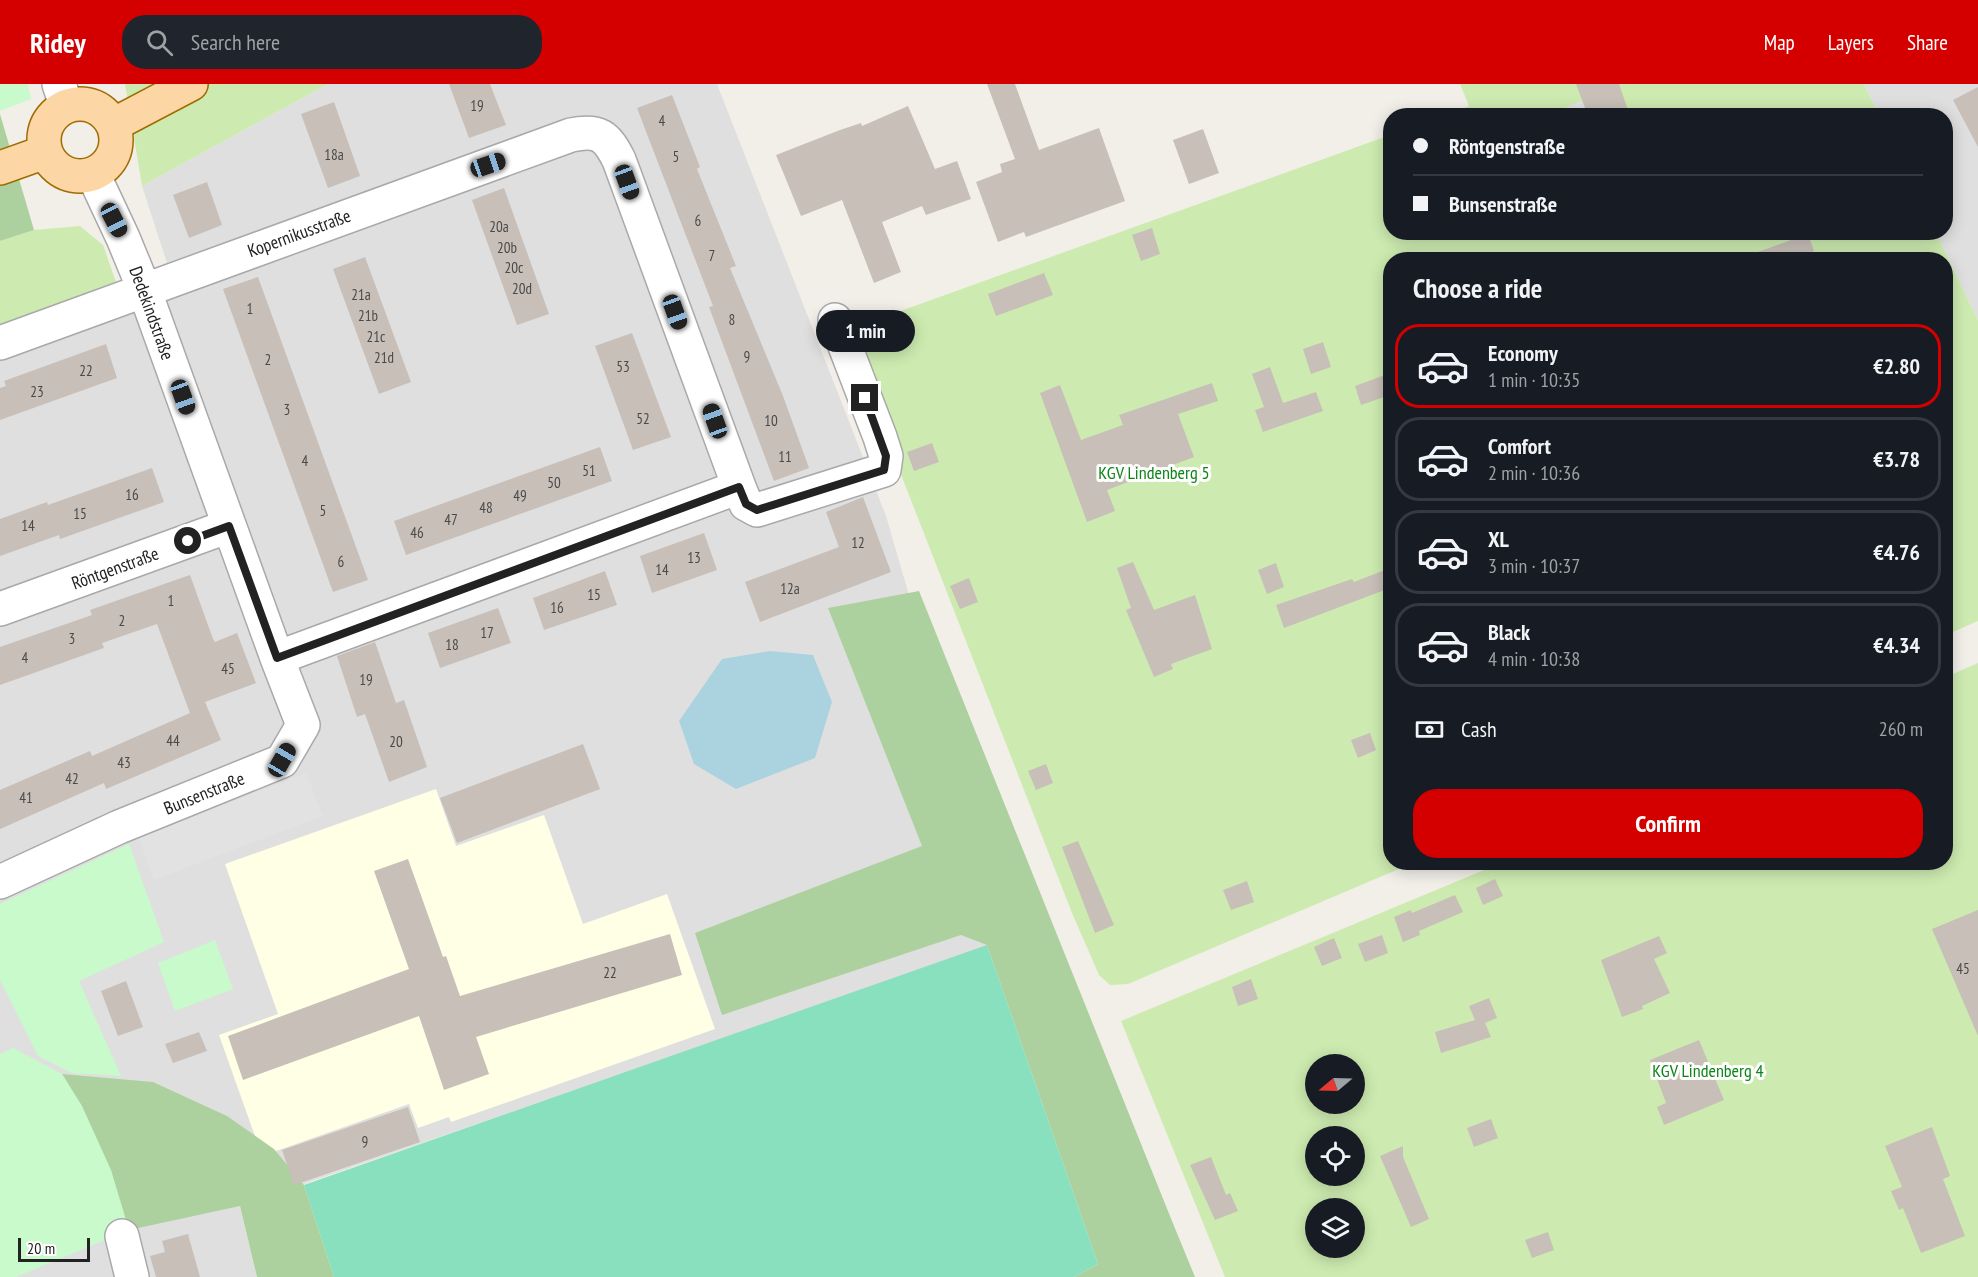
<!DOCTYPE html>
<html lang="en">
<head>
<meta charset="utf-8">
<style>
  :root { --surface:#171b24; --page:#20242c; --text:#f1f3f6; --muted:#9ea1a6; --line:#363941; --accent:#d40000 }
  body { margin:0; font-family:"PT Sans Narrow",sans-serif; background:var(--page); color:var(--text); height:100vh; display:flex; flex-direction:column; font-size:22px; white-space:nowrap }
  * { box-sizing:border-box; margin:0 }
  p { font-size:20px; color:var(--muted) }
  .icon { flex:none; width:33px; height:33px; fill:none; stroke:currentColor; stroke-width:2; stroke-linecap:round; stroke-linejoin:round }
  .map { position:relative; flex:1; overflow:hidden }
  .side { position:absolute; left:1383px; top:168px; width:570px; height:618px; display:flex; flex-direction:column; background:var(--surface); border-radius:24px; box-shadow:0 3px 15px #0003 }
  .side>* { flex:none }
  .banner { position:absolute; left:1383px; top:24px; width:570px; height:132px; border-radius:24px; box-shadow:0 3px 15px #0003; display:grid; align-content:center; height:132px; padding:0 30px; background:var(--surface) }
  .needle { width:39px; rotate:251deg }
  .buttons { position:absolute; left:1305px; top:970px; display:grid; gap:12px }
  .buttons a { display:grid; place-items:center; width:60px; height:60px; border-radius:50%; background:var(--surface); box-shadow:0 3px 15px #0003; font-size:30px }
  .scale { position:absolute; left:18px; bottom:15px; width:72px; box-sizing:border-box; padding-left:6px; border:3px solid #222; border-top:0; font-size:16px; line-height:21px; white-space:nowrap; color:#222; -webkit-text-stroke:4px #fff; paint-order:stroke }
  .end { position:absolute; width:27px; height:27px; margin:-14px; border:8px solid #222; background:#fff; box-shadow:0 0 0 3px #fff }
  .from { border-radius:50% }
  .bubble { position:absolute; height:42px; border-radius:21px; background:var(--surface); box-shadow:0 3px 15px #0003; font-size:20px; font-weight:700; line-height:42px; text-align:center }
  .car { position:absolute; width:18px; height:36px; margin:-18px -9px; border-radius:8px; box-shadow:0 0 4px 2px #0007; background:linear-gradient(#222 24%,#8ab4d8 0 40%,#222 0 76%,#8ab4d8 0 86%,#222 0) }
  .banner b { display:flex; align-items:center; gap:21px; height:57px; font-size:22px }
  .banner b+b { border-top:2px solid var(--line) }
  .banner i { width:15px; height:15px; background:var(--text) }
  ul { padding:0; list-style:none }
  li { display:flex; align-items:center; gap:18px; height:84px; margin:0 12px 9px; padding:0 18px; border:3px solid var(--line); border-radius:24px }
  li div { flex:1 }
  li b { display:block; font-size:22px }
  li em { font-style:normal; font-weight:700 }
  li.on { border-color:var(--accent) }
  li>.icon { width:54px; height:54px; stroke-width:1.5 }
  h2 { padding:0 30px; font-size:27px; line-height:72px }
  .pay { display:flex; align-items:center; gap:15px; height:66px; padding:0 30px; font-size:22px }
  .pay p { margin-inline-start:auto }
  .cta { display:flex; gap:12px; margin-top:auto; padding:12px 30px }
  .cta a { flex:1; height:69px; border-radius:24px; background:var(--accent); color:#fff; font-size:24px; font-weight:700; line-height:69px; text-align:center }
  header { display:flex; align-items:center; gap:36px; box-sizing:border-box; height:84px; padding:0 30px; background:var(--accent); color:#fff }
  header strong { font-size:28px }
  nav { display:flex; gap:33px; margin-inline-start:auto; font-size:21px }
  .search { width:420px; height:54px; background:var(--page); display:flex; align-items:center; gap:15px; box-sizing:border-box; padding:0 21px; border-radius:24px; color:var(--muted); font-size:22px }
  .map>svg:first-child { display:block }
</style>
</head>
<body>
<header>
<strong>Ridey</strong>
<div class="search"><svg class="icon" aria-label="search" viewBox="0 0 24 24"><circle cx="10" cy="10" r="6"/><path d="M15 15l6 6"/></svg>Search here</div>
<nav><a>Map</a><a>Layers</a><a>Share</a></nav>
</header>
<div class="map">
<svg width="1978" height="1193" viewBox="0 0 1978 1193">
  <rect width="100%" height="100%" fill="#f2efe9"/>
  <path fill="#e0dfdf" d="M 328,0 L 717,0 L 886,432 L 1009,855 L 240,1122 L 257,1193 L 0,1193 L 0,242 L 167,179 L 142,102 Z
    M 1864,0 L 1978,0 L 1978,236 L 1936,149 L 1946,148 L 1946,32 L 1879,31 Z"/>
  <path fill="#ffffe5" d="M 436,705 L 456,762 L 544,731 L 583,840 L 667,810 L 715,945 L 451,1038 L 449,1033 L 418,1044 L 409,1020 L 262,1072 L 219,951 L 278,930 L 225,780 Z"/>
  <path fill="#cdebb0" fill-rule="evenodd" d="M 125,0 L 328,0 L 142,102 Z
    M 1460,0 L 1864,0 L 1879,31 L 1444,32 L 1469,22 Z
    M 1390,51 L 1390,148 L 1936,149 L 1978,236 L 1978,537 L 1946,551 L 1946,176 L 1390,176 L 1390,778 L 1413,779 L 1128,900 L 1110,901 L 1099,891 L 1072,829 L 845,247 Z
    M 80,142 L 103,161 L 116,198 L 0,242 L 0,157 L 34,146 Z
    M 1978,579 L 1978,1193 L 1225,1193 L 1121,937 L 1501,779 L 1946,778 L 1946,593 ZM 1316,981 L 1354,981 L 1354,1020 L 1316,1020 ZM 1316,1053 L 1354,1053 L 1354,1092 L 1316,1092 ZM 1316,1125 L 1354,1125 L 1354,1164 L 1316,1164 Z"/>
  <path fill="#add19e" d="M 0,30 L 34,146 L 0,157 Z
    M 919,507 L 1172,1137 L 1195,1193 L 1074,1193 L 1098,1180 L 987,861 L 961,851 L 722,931 L 695,849 L 922,762 L 828,524 Z
    M 62,990 L 153,998 L 227,1032 L 274,1065 L 304,1101 L 334,1193 L 257,1193 L 240,1122 L 129,1146 C 112,1090 93,1040 62,990 Z"/>
  <path fill="#c8facc" d="M 0,0 L 28,0 L 31,15 L 0,27 Z
    M 129,760 L 164,858 L 79,897 L 121,992 L 72,989 L 38,972 L 0,896 L 0,820 Z
    M 215,856 L 233,905 L 175,927 L 158,879 Z
    M 13,964 L 62,990 L 82,1022 L 111,1086 L 129,1146 L 16,1193 L 0,1193 L 0,970 Z"/>
  <path fill="#88e0be" d="M 987,861 L 1098,1180 L 1074,1193 L 334,1193 L 304,1101 Z"/>
  <path fill="#e2e2e2" d="M 1583,16 L 1588,32 L 1545,32 Z
    M 306,689 L 323,732 L 154,796 L 138,753 Z"/>
  <path fill="#aad3df" d="M 770,567 L 813,571 L 832,618 L 815,674 L 736,705 L 694,680 L 679,637 L 722,575 Z"/>
  <path fill="#c7bfb8" d="M 449,0 L 490,0 L 506,41 L 469,54 Z
    M 987,0 L 1015,0 L 1039,66 L 1099,44 L 1125,117 L 1026,153 L 1024,148 L 998,158 L 976,98 L 1002,88 L 1000,80 L 1015,75 Z
    M 1576,0 L 1619,0 L 1630,32 L 1588,32 Z
    M 1978,3 L 1978,63 L 1953,16 Z
    M 672,11 L 700,83 L 697,85 L 736,182 L 730,184 L 783,312 L 809,384 L 774,397 L 709,223 L 713,222 L 637,24 Z
    M 334,18 L 360,92 L 328,104 L 301,30 Z
    M 908,22 L 935,85 L 957,77 L 971,115 L 926,131 L 922,122 L 882,138 L 901,188 L 874,199 L 842,116 L 801,132 L 776,71 L 840,46 L 861,39 L 862,42 Z
    M 1203,45 L 1219,89 L 1189,100 L 1173,56 Z
    M 207,98 L 222,141 L 189,154 L 173,111 Z
    M 504,104 L 549,230 L 517,241 L 472,116 Z
    M 1152,144 L 1160,170 L 1141,177 L 1132,151 Z
    M 1808,150 L 1814,167 L 1791,176 L 1744,176 L 1744,173 Z
    M 365,173 L 411,298 L 379,310 L 333,185 Z
    M 1044,189 L 1053,211 L 996,232 L 988,210 Z
    M 258,193 L 368,496 L 333,508 L 223,205 Z
    M 632,249 L 671,353 L 633,366 L 595,262 Z
    M 1323,258 L 1331,283 L 1311,290 L 1303,265 Z
    M 106,260 L 117,294 L 0,336 L 0,304 L 6,302 L 4,297 Z
    M 1270,283 L 1283,319 L 1316,308 L 1323,327 L 1263,348 L 1255,326 L 1264,323 L 1252,290 Z
    M 1390,289 L 1390,311 L 1361,321 L 1355,302 Z
    M 1212,299 L 1218,317 L 1178,330 L 1194,373 L 1107,406 L 1115,427 L 1087,438 L 1040,309 L 1060,301 L 1081,356 L 1123,341 L 1119,331 Z
    M 932,359 L 939,378 L 914,387 L 907,368 Z
    M 600,363 L 612,397 L 406,471 L 394,437 Z
    M 152,384 L 164,418 L 60,455 L 59,451 L 0,472 L 0,435 L 47,418 L 48,421 Z
    M 863,413 L 891,488 L 760,538 L 745,498 L 839,463 L 826,428 Z
    M 704,449 L 717,486 L 652,509 L 640,472 Z
    M 1133,478 L 1154,526 L 1195,511 L 1212,565 L 1171,580 L 1173,585 L 1154,593 L 1126,526 L 1131,524 L 1117,484 Z
    M 1276,479 L 1284,503 L 1267,510 L 1258,486 Z
    M 1390,484 L 1390,504 L 1284,544 L 1276,521 L 1352,495 L 1354,498 Z
    M 605,487 L 617,521 L 544,546 L 533,514 Z
    M 190,491 L 213,555 L 215,558 L 237,549 L 256,599 L 205,618 L 221,656 L 106,705 L 104,699 L 0,745 L 0,706 L 90,667 L 92,672 L 190,629 L 157,540 L 102,559 L 104,564 L 0,601 L 0,563 L 92,531 L 90,526 Z
    M 969,494 L 978,518 L 960,525 L 950,502 Z
    M 498,524 L 511,559 L 440,584 L 428,549 Z
    M 375,558 L 396,619 L 404,616 L 427,683 L 389,698 L 365,630 L 357,633 L 337,572 Z
    M 1370,649 L 1376,666 L 1358,674 L 1351,656 Z
    M 583,660 L 600,705 L 457,759 L 440,714 Z
    M 1046,680 L 1053,699 L 1036,706 L 1028,687 Z
    M 1078,757 L 1114,841 L 1095,849 L 1062,763 Z
    M 408,775 L 443,873 L 446,872 L 460,912 L 670,850 L 682,891 L 476,953 L 489,990 L 444,1006 L 419,932 L 243,996 L 228,952 L 409,885 L 374,787 Z
    M 1495,795 L 1503,812 L 1483,821 L 1476,804 Z
    M 1247,797 L 1254,818 L 1231,826 L 1223,806 Z
    M 1455,811 L 1463,828 L 1419,847 L 1420,851 L 1403,858 L 1394,833 L 1411,826 L 1412,829 Z
    M 1978,826 L 1978,952 L 1932,845 Z
    M 1382,851 L 1388,869 L 1365,878 L 1358,860 Z
    M 1659,852 L 1667,869 L 1654,875 L 1670,909 L 1642,922 L 1643,925 L 1622,933 L 1601,876 Z
    M 1334,854 L 1342,874 L 1322,882 L 1314,863 Z
    M 1251,895 L 1258,915 L 1238,922 L 1232,903 Z
    M 126,897 L 143,943 L 118,952 L 101,907 Z
    M 1489,914 L 1497,934 L 1485,939 L 1491,953 L 1441,969 L 1435,948 L 1475,936 L 1469,922 Z
    M 199,948 L 207,967 L 173,979 L 165,960 Z
    M 1699,956 L 1724,1016 L 1664,1041 L 1657,1023 L 1666,1019 L 1650,976 Z
    M 408,1023 L 420,1058 L 294,1101 L 282,1066 Z
    M 1491,1035 L 1498,1054 L 1474,1063 L 1467,1044 Z
    M 1932,1043 L 1950,1092 L 1943,1095 L 1965,1152 L 1921,1169 L 1903,1124 L 1899,1126 L 1891,1107 L 1902,1103 L 1885,1062 Z
    M 1403,1062 L 1403,1073 L 1429,1135 L 1411,1143 L 1380,1072 Z
    M 1211,1073 L 1226,1111 L 1230,1109 L 1238,1127 L 1215,1136 L 1190,1081 Z
    M 1548,1148 L 1554,1166 L 1532,1174 L 1525,1156 Z
    M 188,1150 L 200,1193 L 156,1193 L 150,1172 L 165,1168 L 162,1157 Z"/>
  <g fill="none" stroke-linecap="round" stroke-linejoin="round">
    <defs>
      <path id="minor" d="M 59,0 L 66,21
        M 93,90 L 123,154 L 144,205 L 277,574
        M 0,259 L 571,51 C 599,45 607,52 619,76 L 739,403 L 277,574 L 303,641 L 282,677 L 119,743 L 0,798
        M 739,403 L 746,420 L 757,426 L 884,386 L 886,372 L 880,353 L 835,236
        M 0,525 L 229,442
        M 122,1152 L 132,1193"/>
      <path id="major" d="M44 56a36 36 0 1 1 72 0a36 36 0 1 1-72 0Z
        M 113,41 L 191,0
        M 0,84 L 45,68"/>
    </defs>
    <use href="#minor" stroke="#a9a9a9" stroke-width="36"/>
    <use href="#major" stroke="#a06b00" stroke-width="36"/>
    <use href="#minor" stroke="#fff" stroke-width="33"/>
    <use href="#major" stroke="#fcd6a4" stroke-width="33"/>
  </g>
  <g fill="none" stroke-linecap="round" stroke-linejoin="round">
    <path stroke="#222" stroke-width="8" d="M 188,457 L 229,442 L 277,574 L 739,403 L 746,420 L 757,426 L 884,386 L 886,372 L 865,314"/>
  </g>
  <g text-anchor="middle" dominant-baseline="central" stroke-width="6" stroke-linejoin="round" paint-order="stroke">
    <g font-size="15" fill="#4b4948">
      <text x="477" y="21">19</text>
      <text x="662" y="36">4</text>
      <text x="334" y="70">18a</text>
      <text x="676" y="72">5</text>
      <text x="698" y="136">6</text>
      <text x="499" y="142">20a</text>
      <text x="507" y="163">20b</text>
      <text x="712" y="171">7</text>
      <text x="514" y="183">20c</text>
      <text x="522" y="204">20d</text>
      <text x="361" y="210">21a</text>
      <text x="250" y="224">1</text>
      <text x="368" y="231">21b</text>
      <text x="732" y="235">8</text>
      <text x="376" y="252">21c</text>
      <text x="747" y="272">9</text>
      <text x="384" y="273">21d</text>
      <text x="268" y="275">2</text>
      <text x="623" y="282">53</text>
      <text x="86" y="286">22</text>
      <text x="37" y="307">23</text>
      <text x="287" y="325">3</text>
      <text x="643" y="334">52</text>
      <text x="771" y="336">10</text>
      <text x="785" y="372">11</text>
      <text x="305" y="376">4</text>
      <text x="589" y="386">51</text>
      <text x="554" y="398">50</text>
      <text x="132" y="410">16</text>
      <text x="520" y="411">49</text>
      <text x="486" y="423">48</text>
      <text x="323" y="426">5</text>
      <text x="80" y="429">15</text>
      <text x="451" y="435">47</text>
      <text x="28" y="441">14</text>
      <text x="417" y="448">46</text>
      <text x="858" y="458">12</text>
      <text x="694" y="473">13</text>
      <text x="341" y="477">6</text>
      <text x="662" y="485">14</text>
      <text x="790" y="504">12a</text>
      <text x="594" y="510">15</text>
      <text x="171" y="516">1</text>
      <text x="557" y="523">16</text>
      <text x="122" y="536">2</text>
      <text x="487" y="548">17</text>
      <text x="72" y="554">3</text>
      <text x="452" y="560">18</text>
      <text x="25" y="573">4</text>
      <text x="228" y="584">45</text>
      <text x="366" y="595">19</text>
      <text x="173" y="656">44</text>
      <text x="396" y="657">20</text>
      <text x="124" y="678">43</text>
      <text x="72" y="694">42</text>
      <text x="26" y="713">41</text>
      <text x="1963" y="884">45</text>
      <text x="610" y="888">22</text>
      <text x="365" y="1057">9</text>
    </g>
    <g font-size="18" fill="#222" stroke="#fff">
      <text transform="translate(299 149) rotate(-20)">Kopernikusstraße</text>
      <text transform="translate(152 229) rotate(70)">Dedekindstraße</text>
      <text transform="translate(115 484) rotate(-20)">Röntgenstraße</text>
      <text transform="translate(204 709) rotate(-22)">Bunsenstraße</text>
    </g>
    <g font-size="18" fill="#0c8416" stroke="#fff">
      <text x="1154" y="388">KGV Lindenberg 5</text>
      <text x="1708" y="986">KGV Lindenberg 4</text>
    </g>
  </g>
</svg>
<div class="buttons">
<a><svg class="needle" viewBox="-14 -14 28 28"><path d="M0-13l5 13h-10z" fill="#e53935"/><path d="M0 13l5-13h-10z" fill="#9ea1a6"/></svg></a>
<a><svg class="icon" aria-label="locate" viewBox="0 0 24 24"><circle cx="12" cy="12" r="6"/><path d="M12 2v4M12 18v4M2 12h4M18 12h4"/></svg></a>
<a><svg class="icon" aria-label="layers" viewBox="0 0 24 24"><path d="M12 4l9 5-9 5-9-5zM3 14l9 5 9-5"/></svg></a>
</div>
<div class="scale">20 m</div>
<i class="end from" style="left:188px;top:457px"></i>
<i class="end" style="left:865px;top:314px"></i>
<div class="bubble" style="left:816px;top:226px;width:99px">1 min</div>
<i class="car" style="left:488px;top:81px;rotate:71deg"></i>
<i class="car" style="left:627px;top:98px;rotate:160deg"></i>
<i class="car" style="left:114px;top:136px;rotate:153deg"></i>
<i class="car" style="left:675px;top:228px;rotate:160deg"></i>
<i class="car" style="left:183px;top:313px;rotate:160deg"></i>
<i class="car" style="left:715px;top:337px;rotate:340deg"></i>
<i class="car" style="left:282px;top:676px;rotate:30deg"></i>
<div class="banner">
<b><i class="from"></i>Röntgenstraße</b>
<b><i></i>Bunsenstraße</b>
</div>
<section class="side">
<h2>Choose a ride</h2>
<ul>
<li class="on"><svg class="icon" aria-label="car" viewBox="0 0 24 24"><path d="M5 17H2v-5l4-1 3-4h7l3 4 3 1v5h-3M9 17h6M6 11h13"/><circle cx="7" cy="17" r="2"/><circle cx="17" cy="17" r="2"/></svg><div><b>Economy</b><p>1 min · 10:35</p></div><em>€2.80</em></li>
<li><svg class="icon" aria-label="car" viewBox="0 0 24 24"><path d="M5 17H2v-5l4-1 3-4h7l3 4 3 1v5h-3M9 17h6M6 11h13"/><circle cx="7" cy="17" r="2"/><circle cx="17" cy="17" r="2"/></svg><div><b>Comfort</b><p>2 min · 10:36</p></div><em>€3.78</em></li>
<li><svg class="icon" aria-label="car" viewBox="0 0 24 24"><path d="M5 17H2v-5l4-1 3-4h7l3 4 3 1v5h-3M9 17h6M6 11h13"/><circle cx="7" cy="17" r="2"/><circle cx="17" cy="17" r="2"/></svg><div><b>XL</b><p>3 min · 10:37</p></div><em>€4.76</em></li>
<li><svg class="icon" aria-label="car" viewBox="0 0 24 24"><path d="M5 17H2v-5l4-1 3-4h7l3 4 3 1v5h-3M9 17h6M6 11h13"/><circle cx="7" cy="17" r="2"/><circle cx="17" cy="17" r="2"/></svg><div><b>Black</b><p>4 min · 10:38</p></div><em>€4.34</em></li>
</ul>
<div class="pay"><svg class="icon" aria-label="cash" viewBox="0 0 24 24"><path d="M3 7h18v10H3z"/><circle cx="12" cy="12" r="2"/></svg>Cash<p>260 m</p></div>
<div class="cta"><a>Confirm</a></div>
</section>
</div>
</body>
</html>
